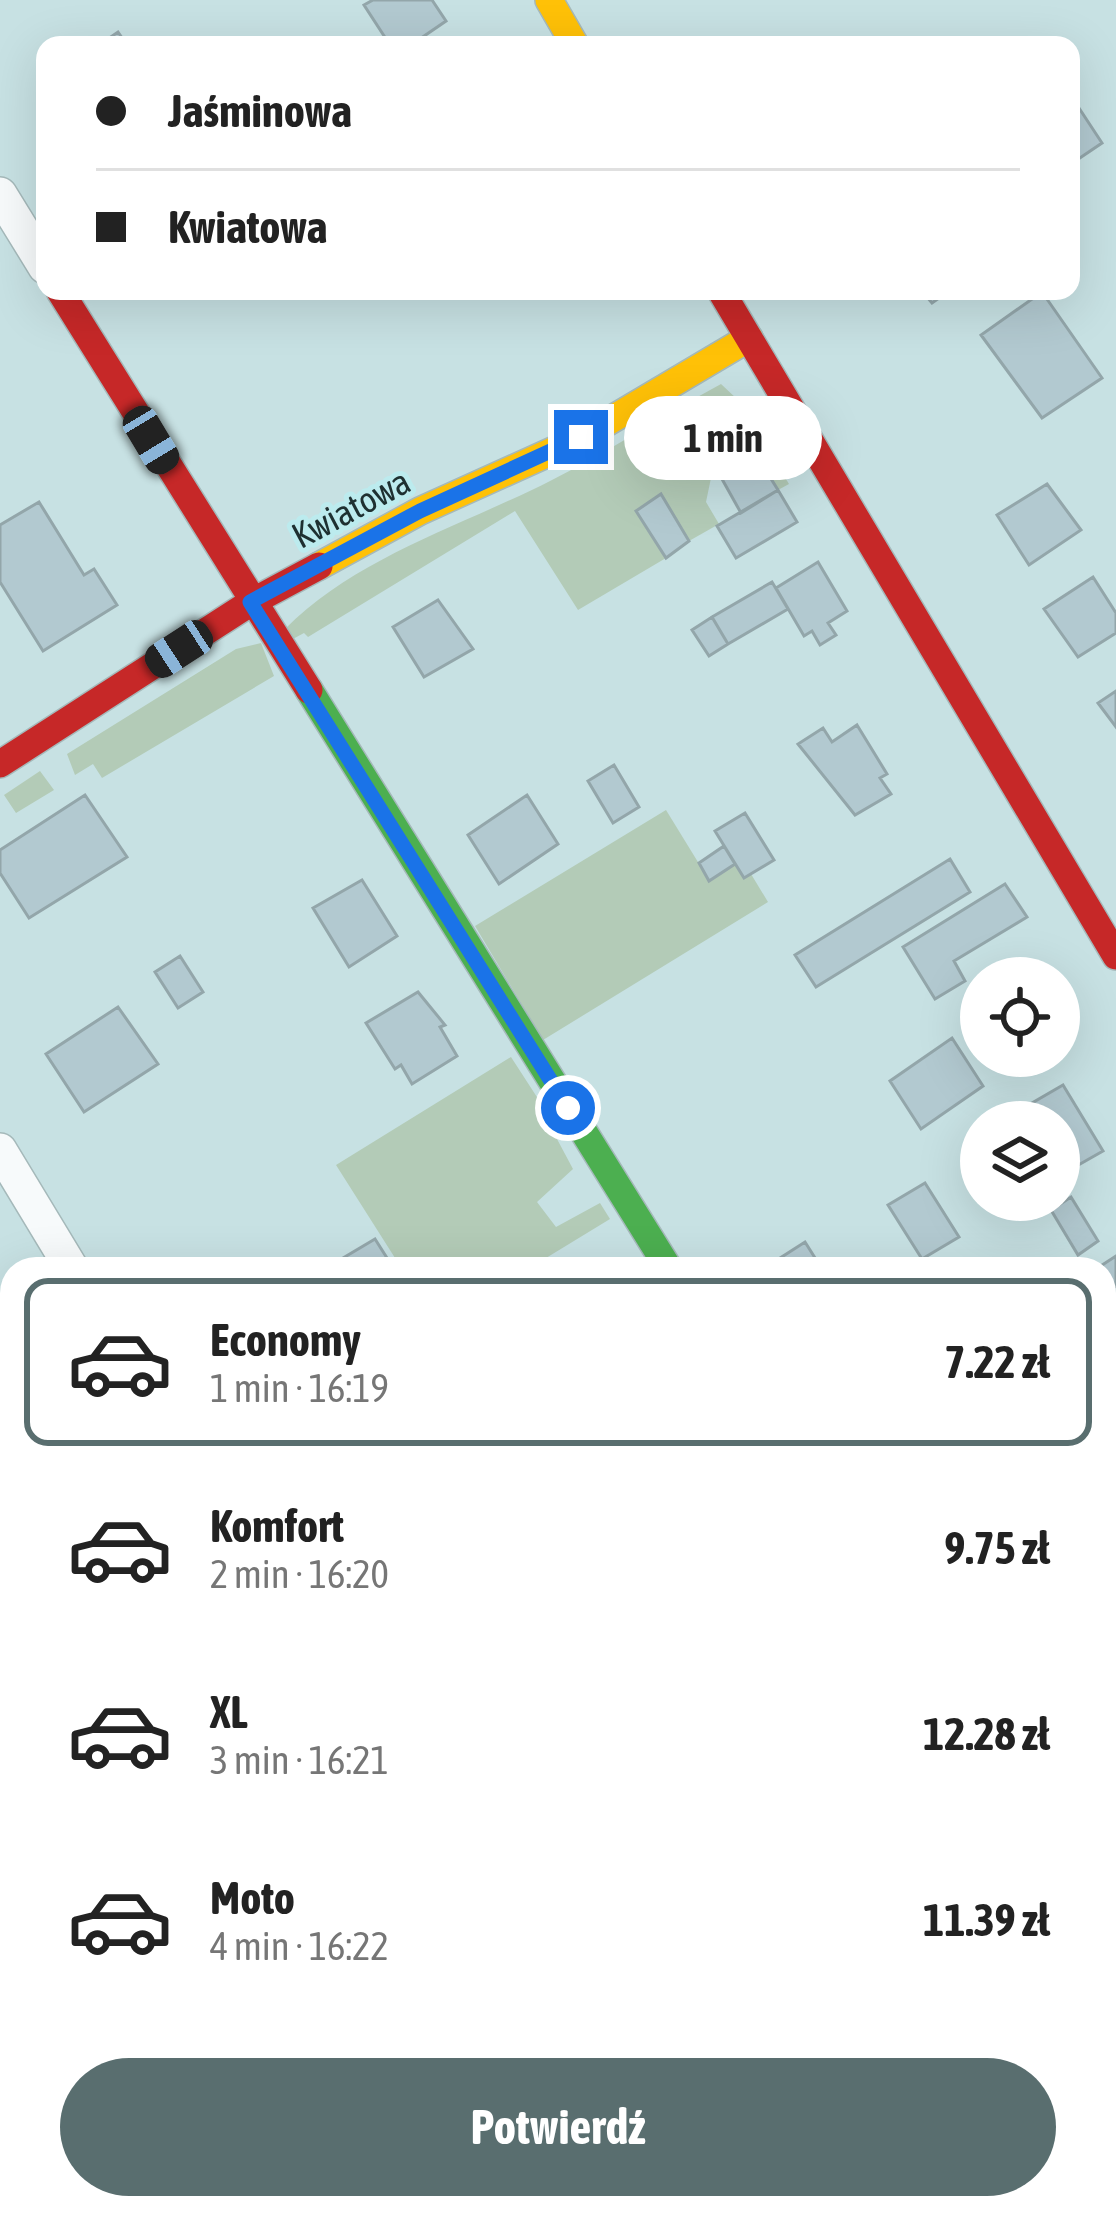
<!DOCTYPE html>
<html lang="pl">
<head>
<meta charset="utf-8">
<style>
  :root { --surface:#fff; --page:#f2f2f2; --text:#222; --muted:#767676; --line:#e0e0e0; --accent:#596e6f }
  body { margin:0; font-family:"Asap Condensed",sans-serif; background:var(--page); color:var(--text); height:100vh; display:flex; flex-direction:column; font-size:45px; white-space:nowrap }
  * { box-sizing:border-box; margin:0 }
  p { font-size:39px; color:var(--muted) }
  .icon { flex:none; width:66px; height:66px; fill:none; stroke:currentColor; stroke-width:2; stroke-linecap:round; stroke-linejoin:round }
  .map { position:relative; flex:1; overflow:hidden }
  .drawer { position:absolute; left:0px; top:1257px; width:1116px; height:963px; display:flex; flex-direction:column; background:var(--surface); border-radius:36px 36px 0 0; box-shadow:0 12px 48px #0002 }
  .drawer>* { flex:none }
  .banner { position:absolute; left:36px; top:36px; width:1044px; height:264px; border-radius:24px; box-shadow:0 12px 48px #0002; display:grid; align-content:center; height:264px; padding:0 60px; background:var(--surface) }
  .buttons { position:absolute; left:960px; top:957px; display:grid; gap:24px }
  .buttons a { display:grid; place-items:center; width:120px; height:120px; border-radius:50%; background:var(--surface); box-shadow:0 12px 48px #0002; font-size:60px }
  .end { position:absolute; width:54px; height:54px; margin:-27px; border:15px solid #1a73e8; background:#fff; box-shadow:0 0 0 6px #fff }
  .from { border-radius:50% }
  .bubble { position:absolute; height:84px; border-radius:42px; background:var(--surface); box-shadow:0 12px 48px #0002; font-size:39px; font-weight:700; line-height:84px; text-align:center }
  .car { position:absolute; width:36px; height:72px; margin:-36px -18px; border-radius:15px; box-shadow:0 0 9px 3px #0007; background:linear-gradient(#222 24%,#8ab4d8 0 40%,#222 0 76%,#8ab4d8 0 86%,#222 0) }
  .banner b { display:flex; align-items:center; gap:42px; height:114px; font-size:45px }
  .banner b+b { border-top:3px solid var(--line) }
  .banner i { width:30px; height:30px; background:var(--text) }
  ul { padding:21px 0 0; list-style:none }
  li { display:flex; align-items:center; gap:36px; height:168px; margin:0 24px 18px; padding:0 36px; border:6px solid transparent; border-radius:24px }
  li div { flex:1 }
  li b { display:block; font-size:45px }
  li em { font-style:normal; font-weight:700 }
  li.on { border-color:var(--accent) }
  li>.icon { width:108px; height:108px; stroke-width:1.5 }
  .action { display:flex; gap:24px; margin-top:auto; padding:24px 60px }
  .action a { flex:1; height:138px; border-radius:72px; background:var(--accent); color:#fff; font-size:48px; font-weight:700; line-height:138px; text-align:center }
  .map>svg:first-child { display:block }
</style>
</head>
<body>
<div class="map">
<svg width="1116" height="2219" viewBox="0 0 1116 2219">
  <rect width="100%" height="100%" fill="#c7e1e3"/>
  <path fill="#b3cbb7" d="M 721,384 L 737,399 L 789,484 L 778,490 L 756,451 L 711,478 L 706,502 L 719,524 L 689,541 L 660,494 L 636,511 L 666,558 L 578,610 L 515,511 L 308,637 L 304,633 L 291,640 L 285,629 C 356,557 464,525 552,480 C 610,451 664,415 721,384 Z
    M 261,643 L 274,676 L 102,778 L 93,764 L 75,775 L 67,754 L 236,649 Z
    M 40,771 L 54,790 L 16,813 L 4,795 Z
    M 666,810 L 709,880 L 735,864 L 751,874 L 768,902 L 543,1040 L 475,926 Z
    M 511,1057 L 557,1128 L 557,1139 L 573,1169 L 537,1202 L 556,1227 L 600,1203 L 610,1219 L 528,1269 L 402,1269 L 336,1165 Z
    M 190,2208 L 470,2208 L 478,2219 L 197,2219 Z"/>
  <path fill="#b2c9d0" stroke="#93a6aa" stroke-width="3" d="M 373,0 L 432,0 L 446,21 L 411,45 L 390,45 L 364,5 Z
    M 118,32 L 127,45 L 99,45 Z
    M 1077,105 L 1102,143 L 1071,164 L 1071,109 Z
    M 922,291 L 949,291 L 932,303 Z
    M 1042,292 L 1102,378 L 1042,418 L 981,335 Z
    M 758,458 L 778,490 L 741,513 L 722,479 Z
    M 1047,484 L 1081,530 L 1029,565 L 997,515 Z
    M 778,490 L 797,522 L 736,558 L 717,526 Z
    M 661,494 L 689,541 L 666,558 L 636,511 Z
    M 39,502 L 84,575 L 94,569 L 117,605 L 43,651 L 0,582 L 0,525 Z
    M 818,562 L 847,611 L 828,623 L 836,635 L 820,645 L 812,631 L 804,636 L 776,588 Z
    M 1093,577 L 1116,613 L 1116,633 L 1078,657 L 1044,609 Z
    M 772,582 L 788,609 L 728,644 L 712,617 Z
    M 438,600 L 473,649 L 424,677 L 393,627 Z
    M 712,617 L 728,644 L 709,656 L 692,630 Z
    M 1116,691 L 1116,727 L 1098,703 Z
    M 857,725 L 887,774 L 880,778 L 891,794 L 855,815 L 798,744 L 823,728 L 832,742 Z
    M 614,765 L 639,807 L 613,823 L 588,781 Z
    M 85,795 L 127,857 L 29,918 L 0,873 L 0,850 Z
    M 527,795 L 558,844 L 499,884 L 468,835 Z
    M 745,813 L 774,860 L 744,878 L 715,831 Z
    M 724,846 L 735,864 L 709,881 L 699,863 Z
    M 950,859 L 970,892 L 816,987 L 795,955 Z
    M 362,880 L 397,936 L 349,967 L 313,908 Z
    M 1005,884 L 1027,917 L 954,961 L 965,981 L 935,999 L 903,947 Z
    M 180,956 L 203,992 L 178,1008 L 155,972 Z
    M 418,992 L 445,1025 L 440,1027 L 457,1056 L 412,1084 L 401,1065 L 395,1069 L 366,1023 Z
    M 118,1007 L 158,1064 L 84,1112 L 46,1054 Z
    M 952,1038 L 983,1086 L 921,1129 L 890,1081 Z
    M 1063,1085 L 1103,1151 L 1059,1176 L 1059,1122 L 999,1122 Z
    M 925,1183 L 959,1237 L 922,1259 L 888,1205 Z
    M 1071,1197 L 1098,1241 L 1078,1255 L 1051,1210 Z
    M 375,1239 L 394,1269 L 343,1269 L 338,1261 Z
    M 805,1242 L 822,1269 L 763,1269 Z
    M 1116,1256 L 1116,1286 L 1104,1293 L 1104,1269 L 1096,1269 Z
    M 1116,1301 L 1116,1351 L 1104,1359 L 1104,1309 Z
    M 1104,2175 L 1116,2207 L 1086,2219 L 1066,2219 L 1061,2209 L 1051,2214 L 1049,2208 L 1104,2208 Z
    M 529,2208 L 590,2208 L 574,2219 L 537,2219 Z"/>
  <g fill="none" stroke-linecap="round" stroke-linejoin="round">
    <defs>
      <path id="street" d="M 0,194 L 45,267
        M 0,1150 L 72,1269
        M 1104,1983 L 1116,2007
        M 1104,2098 L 1116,2093
        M 795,2219 L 823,2208"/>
      <path id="fast" d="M 309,690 L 669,1269"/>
      <path id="slow" d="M 549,0 L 575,45
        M 319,566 L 420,511 L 577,440 L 749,338"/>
      <path id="jam" d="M 60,291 L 309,690
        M 721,291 L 1116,956
        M 0,764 L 250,603 L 319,566"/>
    </defs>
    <use href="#street" stroke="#a5b9ba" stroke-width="36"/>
    <use href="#fast" stroke="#a5b9ba" stroke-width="30"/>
    <use href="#slow" stroke="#a5b9ba" stroke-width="30"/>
    <use href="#jam" stroke="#a5b9ba" stroke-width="30"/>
    <use href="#street" stroke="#f7fafb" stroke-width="33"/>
    <use href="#fast" stroke="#4caf50" stroke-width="27"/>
    <use href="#slow" stroke="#ffc107" stroke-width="27"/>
    <use href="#jam" stroke="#c62828" stroke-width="27"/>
  </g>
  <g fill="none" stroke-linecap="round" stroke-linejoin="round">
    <path stroke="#1a73e8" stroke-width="15" d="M 568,1108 L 250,602 L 420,511 L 581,437"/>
  </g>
  <g text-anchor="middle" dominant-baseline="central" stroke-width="10" stroke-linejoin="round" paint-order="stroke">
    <g font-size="36" fill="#1e3031" stroke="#bcebee">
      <text transform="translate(351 508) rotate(-28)">Kwiatowa</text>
    </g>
  </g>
</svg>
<div class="buttons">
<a><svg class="icon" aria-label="locate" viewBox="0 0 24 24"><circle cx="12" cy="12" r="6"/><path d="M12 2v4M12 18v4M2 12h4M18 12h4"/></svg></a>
<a><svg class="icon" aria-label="layers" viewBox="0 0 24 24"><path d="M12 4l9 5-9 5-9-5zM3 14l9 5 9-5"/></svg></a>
</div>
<i class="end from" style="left:568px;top:1108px"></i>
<i class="end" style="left:581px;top:437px"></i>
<div class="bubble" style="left:624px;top:396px;width:198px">1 min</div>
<i class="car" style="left:151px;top:440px;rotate:149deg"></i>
<i class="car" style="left:179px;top:649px;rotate:237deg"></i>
<div class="banner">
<b><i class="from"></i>Jaśminowa</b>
<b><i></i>Kwiatowa</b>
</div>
<section class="drawer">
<ul>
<li class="on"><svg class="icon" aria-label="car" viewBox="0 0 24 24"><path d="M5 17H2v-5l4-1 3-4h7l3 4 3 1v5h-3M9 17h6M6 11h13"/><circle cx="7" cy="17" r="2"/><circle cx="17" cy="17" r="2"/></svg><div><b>Economy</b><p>1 min · 16:19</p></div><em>7.22 zł</em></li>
<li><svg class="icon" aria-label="car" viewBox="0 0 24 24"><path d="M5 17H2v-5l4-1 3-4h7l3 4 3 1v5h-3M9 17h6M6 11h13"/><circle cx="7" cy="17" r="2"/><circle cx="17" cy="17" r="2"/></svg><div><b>Komfort</b><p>2 min · 16:20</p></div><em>9.75 zł</em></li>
<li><svg class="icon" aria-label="car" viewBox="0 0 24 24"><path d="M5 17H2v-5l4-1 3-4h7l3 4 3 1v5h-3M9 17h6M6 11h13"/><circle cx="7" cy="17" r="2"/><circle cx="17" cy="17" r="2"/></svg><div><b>XL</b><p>3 min · 16:21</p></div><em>12.28 zł</em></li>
<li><svg class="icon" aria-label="car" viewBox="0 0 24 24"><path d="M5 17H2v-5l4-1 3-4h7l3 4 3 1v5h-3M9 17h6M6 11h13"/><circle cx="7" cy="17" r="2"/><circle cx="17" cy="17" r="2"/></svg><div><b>Moto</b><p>4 min · 16:22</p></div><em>11.39 zł</em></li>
</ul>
<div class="action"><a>Potwierdź</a></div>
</section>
</div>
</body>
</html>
